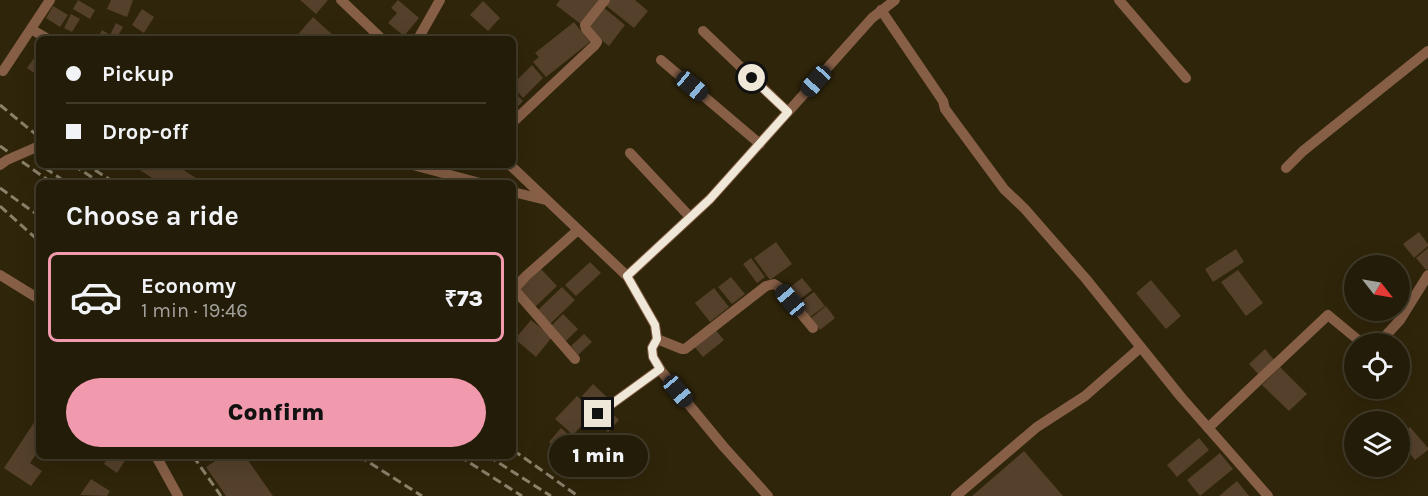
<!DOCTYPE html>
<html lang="en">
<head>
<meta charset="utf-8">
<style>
  :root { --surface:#231c08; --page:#2f2916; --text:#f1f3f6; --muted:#a3a19c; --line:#403a29; --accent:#f29aad }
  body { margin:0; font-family:Karla,sans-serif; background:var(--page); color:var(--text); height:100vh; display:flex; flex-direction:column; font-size:22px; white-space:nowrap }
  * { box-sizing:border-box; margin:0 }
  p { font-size:20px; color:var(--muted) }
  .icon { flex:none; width:33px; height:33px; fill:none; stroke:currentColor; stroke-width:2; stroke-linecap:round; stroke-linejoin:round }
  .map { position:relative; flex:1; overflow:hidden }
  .drawer { position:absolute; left:36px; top:180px; width:480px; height:279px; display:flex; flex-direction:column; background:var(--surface); border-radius:9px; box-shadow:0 6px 24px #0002,0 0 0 2px var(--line) }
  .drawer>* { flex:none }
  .guide { position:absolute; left:36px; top:36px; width:480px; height:132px; border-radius:9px; box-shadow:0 6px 24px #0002,0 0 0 2px var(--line); display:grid; align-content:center; height:132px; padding:0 30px; background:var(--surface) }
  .needle { width:39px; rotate:121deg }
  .tools { position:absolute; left:1344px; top:255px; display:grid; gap:12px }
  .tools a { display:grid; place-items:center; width:66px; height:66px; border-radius:50%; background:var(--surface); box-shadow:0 6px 24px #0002,0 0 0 2px var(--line); font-size:30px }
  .end { position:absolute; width:27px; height:27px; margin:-14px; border:8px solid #efe8d8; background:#111; box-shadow:0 0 0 3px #111 }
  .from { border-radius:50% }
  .bubble { position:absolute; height:42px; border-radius:21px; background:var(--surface); box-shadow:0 6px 24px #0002,0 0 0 2px var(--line); font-size:20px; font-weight:800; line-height:42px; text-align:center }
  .car { position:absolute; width:18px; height:36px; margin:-18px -9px; border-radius:8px; box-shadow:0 0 4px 2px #0007; background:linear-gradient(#222 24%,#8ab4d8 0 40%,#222 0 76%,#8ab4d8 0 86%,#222 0) }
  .guide b { display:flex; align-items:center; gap:21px; height:57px; font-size:22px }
  .guide b+b { border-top:2px solid var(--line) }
  .guide i { width:15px; height:15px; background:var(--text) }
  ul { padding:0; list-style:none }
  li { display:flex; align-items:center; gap:18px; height:90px; margin:0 12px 9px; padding:0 18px; border:3px solid var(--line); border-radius:9px }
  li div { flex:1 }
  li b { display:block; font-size:22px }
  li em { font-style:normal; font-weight:800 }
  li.current { border-color:var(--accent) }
  li>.icon { width:54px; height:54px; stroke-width:1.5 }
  h2 { padding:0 30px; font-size:27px; line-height:72px }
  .primary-button { display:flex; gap:12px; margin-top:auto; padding:12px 30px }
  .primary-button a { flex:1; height:69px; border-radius:36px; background:var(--accent); color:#111; font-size:24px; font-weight:800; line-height:69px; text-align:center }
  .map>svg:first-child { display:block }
</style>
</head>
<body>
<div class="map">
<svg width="1428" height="496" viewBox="0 0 1428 496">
  <rect width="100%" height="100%" fill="#2f250a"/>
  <path fill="#54402b" d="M 78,0 L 95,10 L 90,19 L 73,9 Z
    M 111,0 L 133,0 L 127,17 L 107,9 Z
    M 300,0 L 328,0 L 316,14 Z
    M 398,0 L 419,18 L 404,36 L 388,23 L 397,13 L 391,8 Z
    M 560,0 L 601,0 L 582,25 L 556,5 Z
    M 607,0 L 635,0 L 648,11 L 634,28 L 604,4 Z
    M 483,1 L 500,18 L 488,31 L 470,15 Z
    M 53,6 L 68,15 L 60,27 L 46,18 Z
    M 603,7 L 625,25 L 609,46 L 586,28 Z
    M 142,9 L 154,17 L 144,33 L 132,25 Z
    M 71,14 L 80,19 L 72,32 L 64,28 Z
    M 313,17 L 336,38 L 335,39 L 294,39 Z
    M 574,22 L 590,42 L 546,77 L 533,62 L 539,57 L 535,53 Z
    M 116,23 L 123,27 L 116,39 L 97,39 L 102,30 L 110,35 Z
    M 39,51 L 39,76 L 27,68 Z
    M 532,65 L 543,78 L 523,98 L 513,87 L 513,84 Z
    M 513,91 L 523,101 L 513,111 Z
    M 132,165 L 176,165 L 204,183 L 160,183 Z
    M 1419,232 L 1428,244 L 1428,246 L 1414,258 L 1403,244 Z
    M 776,242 L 792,264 L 770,280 L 754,258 Z
    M 1428,248 L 1428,269 L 1426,270 L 1416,258 Z
    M 1236,249 L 1244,262 L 1213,282 L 1205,269 Z
    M 751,258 L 765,277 L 757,283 L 743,264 Z
    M 590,262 L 601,273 L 576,296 L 565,285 Z
    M 541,269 L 557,286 L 535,307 L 519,289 Z
    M 1238,270 L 1263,303 L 1246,316 L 1221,282 Z
    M 731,277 L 745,294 L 732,304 L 718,287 Z
    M 802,278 L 812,290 L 799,300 L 789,288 Z
    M 1151,280 L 1181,316 L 1166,329 L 1136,293 Z
    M 562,287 L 575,300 L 550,324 L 538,310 Z
    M 714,288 L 729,307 L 710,322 L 695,303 Z
    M 814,292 L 825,306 L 810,317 L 799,303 Z
    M 826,306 L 835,318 L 820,330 L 811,318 Z
    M 563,314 L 578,329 L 566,341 L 551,326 Z
    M 531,320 L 552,337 L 536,357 L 515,339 Z
    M 714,328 L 724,340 L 703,357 L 693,345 Z
    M 584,334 L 592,342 L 578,355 L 571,346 Z
    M 1265,349 L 1275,361 L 1259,375 L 1249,364 Z
    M 1280,367 L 1307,394 L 1289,411 L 1262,385 Z
    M 593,384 L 611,401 L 599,413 L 582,396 Z
    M 577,396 L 594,412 L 573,435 L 555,419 Z
    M 607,409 L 619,420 L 608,432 L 596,421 Z
    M 39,415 L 39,450 L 30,463 L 42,471 L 31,486 L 4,468 Z
    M 1410,427 L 1428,448 L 1428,450 L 1415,460 L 1400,441 L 1400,437 Z
    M 561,428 L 575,440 L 562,454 L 549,442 Z
    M 1199,438 L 1209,450 L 1177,477 L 1167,465 Z
    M 1024,451 L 1063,496 L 972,496 Z
    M 1220,453 L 1233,469 L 1200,496 L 1187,480 Z
    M 109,456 L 128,456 L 117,473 L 104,464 Z
    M 223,456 L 245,456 L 273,496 L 226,496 L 206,467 Z
    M 91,479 L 110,491 L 107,496 L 80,495 Z
    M 1237,481 L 1249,496 L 1219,496 Z"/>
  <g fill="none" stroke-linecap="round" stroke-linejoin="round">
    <path stroke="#865f46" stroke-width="10" d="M 341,0 L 382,39
      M 1119,0 L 1186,78
      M 881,10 L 943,101 L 945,109 L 1004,189 L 1024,208 L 1086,279 L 1181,397 L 1268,496
      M 31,29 L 48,39
      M 703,31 L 788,112
      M 418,39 L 440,0
      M 661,60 L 760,144
      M 3,71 L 50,0
      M 513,122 L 595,45 L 597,42 L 586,29 L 585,25 L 605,0
      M 630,153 L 690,217
      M 413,165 L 480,183
      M 510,165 L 627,276 L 710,199 L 872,18 L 895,0
      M 1286,168 L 1303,151 L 1428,51
      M 513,192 L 546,200
      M 0,275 L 39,299
      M 627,276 L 655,325 L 657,339 L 652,348 L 653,357 L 662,372 L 723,446 L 768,496
      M 514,289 L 575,359
      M 513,290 L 526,276 L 578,230
      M 657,339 L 682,349 L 685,349 L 766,286 L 774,284 L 779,287 L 813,328
      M 1378,344 L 1400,320 L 1428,275
      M 598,414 L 660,369
      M 1208,428 L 1328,315 L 1363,344
      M 156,456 L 178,496
      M 956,496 L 1037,427 L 1085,396 L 1141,347"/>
    <path stroke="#8b826c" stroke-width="3" stroke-dasharray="9 4.5" stroke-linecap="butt" d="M 0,105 L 39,137
      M 0,146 L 52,183
      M 73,165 L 101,183
      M 45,168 L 67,183
      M 95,170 L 115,183
      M 0,188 L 39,216
      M 0,206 L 39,241
      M 513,450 L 578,496
      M 193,456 L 221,496
      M 359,456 L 422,496
      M 459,456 L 522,496
      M 488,456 L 551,496"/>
    <path stroke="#865f46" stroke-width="10" d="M 0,165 L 7,160 L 39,146"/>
  </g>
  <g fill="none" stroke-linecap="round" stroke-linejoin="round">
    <path stroke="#efe8d8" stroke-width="8" d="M 598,414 L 660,369 L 653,357 L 652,348 L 657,339 L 655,325 L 627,276 L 710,199 L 788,112 L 752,78"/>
  </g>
</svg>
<div class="tools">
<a><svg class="needle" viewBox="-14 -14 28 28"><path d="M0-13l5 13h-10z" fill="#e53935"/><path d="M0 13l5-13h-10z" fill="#a3a19c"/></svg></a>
<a><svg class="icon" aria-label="locate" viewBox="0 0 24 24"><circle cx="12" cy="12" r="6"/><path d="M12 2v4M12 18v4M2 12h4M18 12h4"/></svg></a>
<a><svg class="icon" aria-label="layers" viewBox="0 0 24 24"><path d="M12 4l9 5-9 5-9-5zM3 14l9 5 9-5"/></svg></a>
</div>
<i class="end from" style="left:752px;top:78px"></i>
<i class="end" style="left:598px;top:414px"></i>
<div class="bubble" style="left:549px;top:435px;width:99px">1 min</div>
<i class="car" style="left:816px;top:81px;rotate:222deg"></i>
<i class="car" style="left:692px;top:86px;rotate:130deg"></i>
<i class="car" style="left:790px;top:300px;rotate:320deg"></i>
<i class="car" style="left:678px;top:391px;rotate:140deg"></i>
<div class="guide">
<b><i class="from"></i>Pickup</b>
<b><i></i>Drop-off</b>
</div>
<section class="drawer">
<h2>Choose a ride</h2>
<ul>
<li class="current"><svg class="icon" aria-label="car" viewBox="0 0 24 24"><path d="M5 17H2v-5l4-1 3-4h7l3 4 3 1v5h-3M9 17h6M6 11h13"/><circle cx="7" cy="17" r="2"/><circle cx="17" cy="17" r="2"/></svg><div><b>Economy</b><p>1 min · 19:46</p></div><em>₹73</em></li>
</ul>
<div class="primary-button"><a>Confirm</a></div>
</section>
</div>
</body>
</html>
